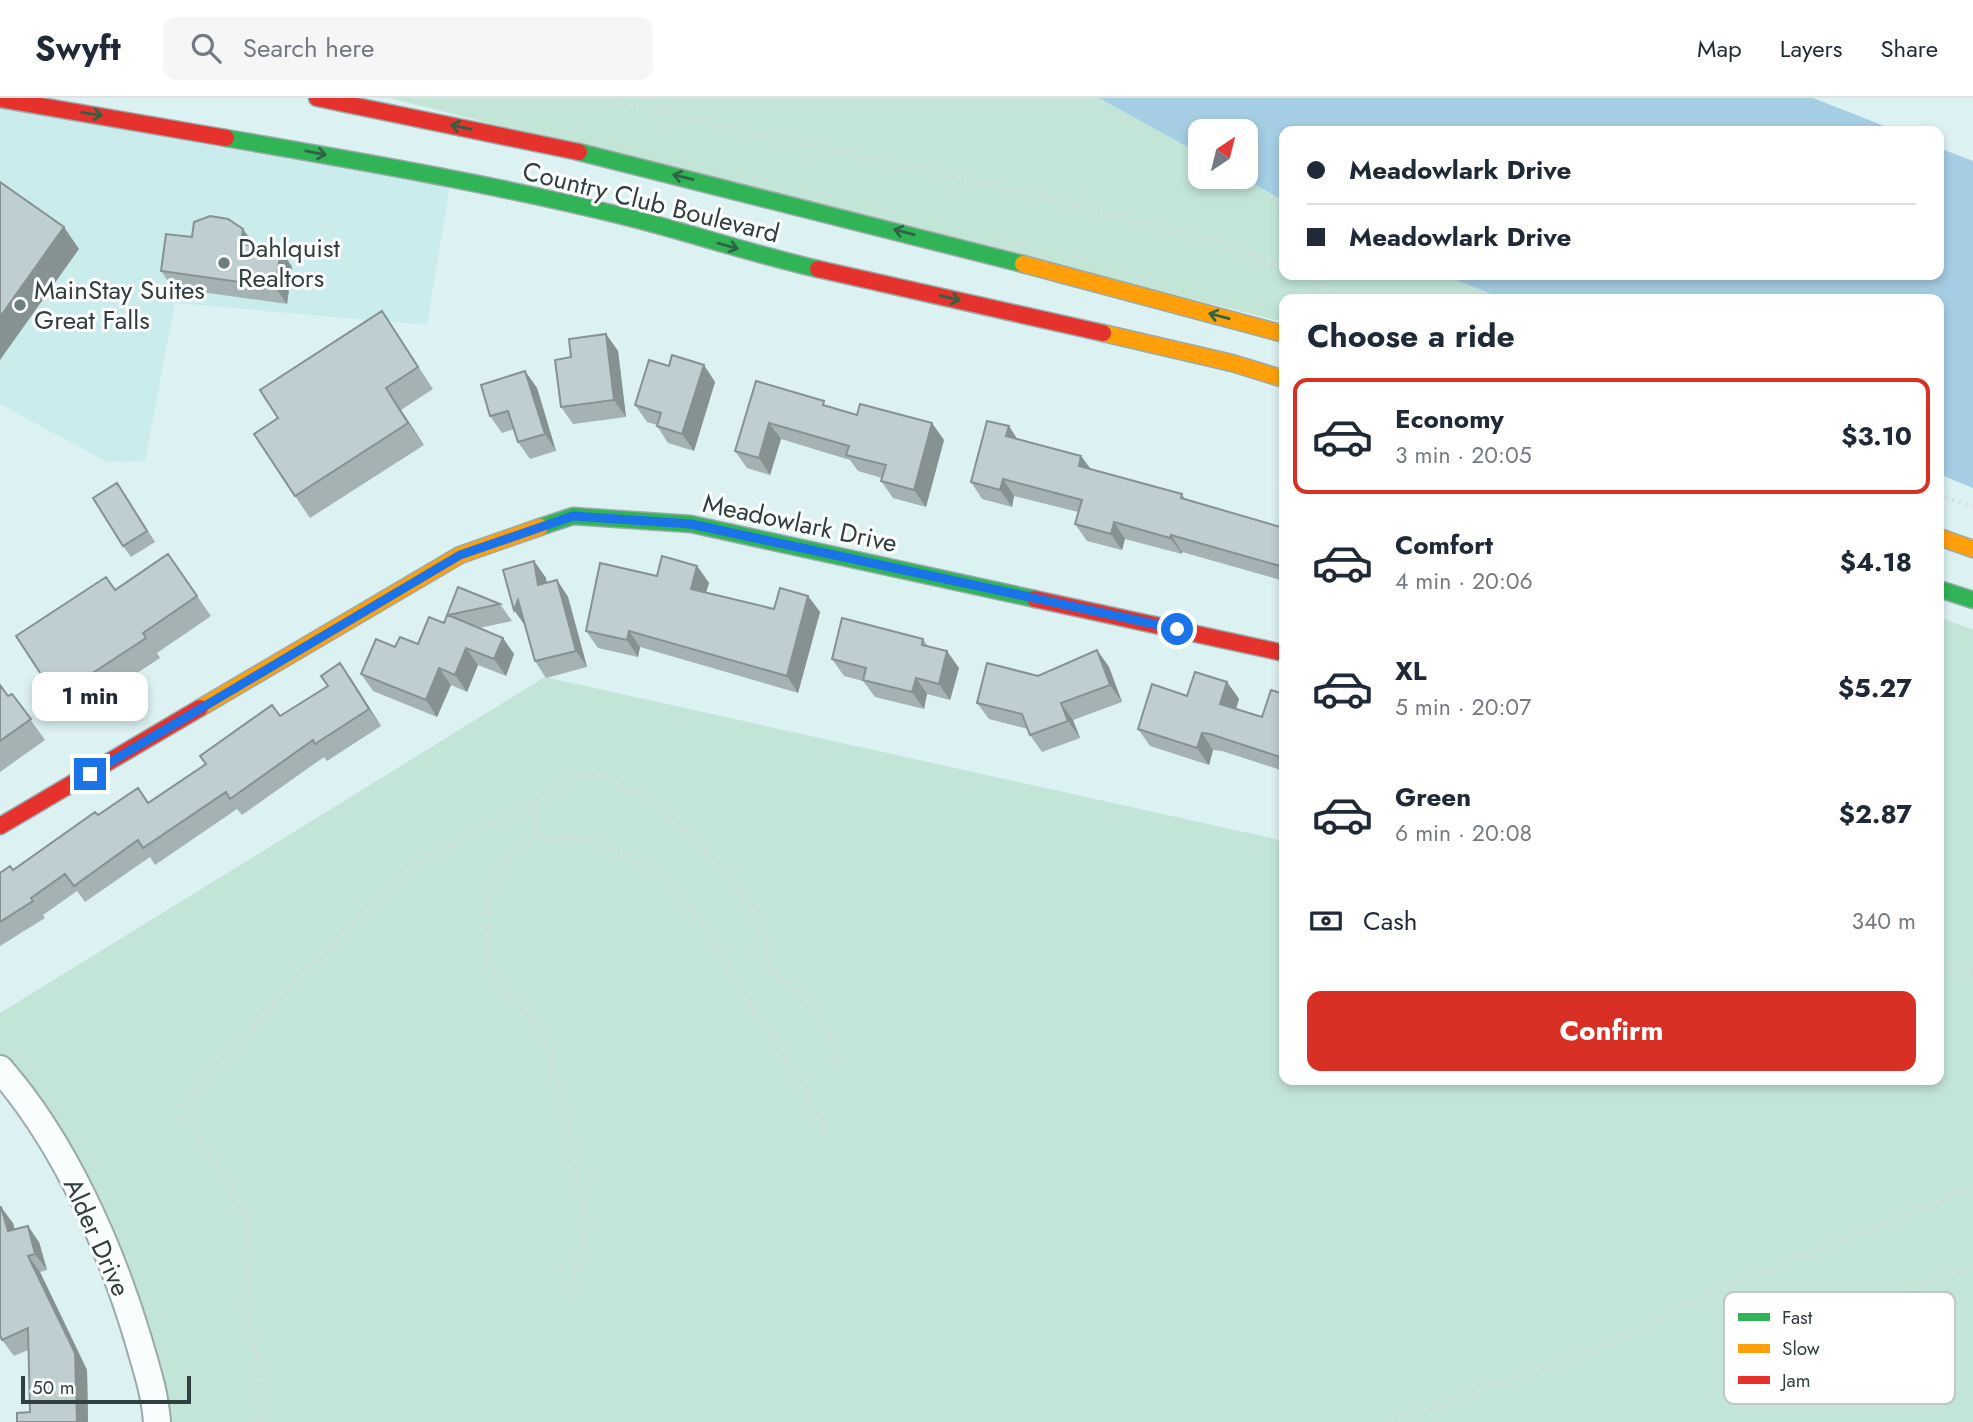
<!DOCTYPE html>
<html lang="en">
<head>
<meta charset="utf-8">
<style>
  :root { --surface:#fff; --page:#f6f6f7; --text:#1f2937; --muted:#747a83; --line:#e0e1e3; --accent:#d93025 }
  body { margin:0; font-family:Jost,sans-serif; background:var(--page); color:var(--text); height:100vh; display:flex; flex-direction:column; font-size:26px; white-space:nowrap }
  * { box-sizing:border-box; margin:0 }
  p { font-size:23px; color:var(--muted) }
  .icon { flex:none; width:38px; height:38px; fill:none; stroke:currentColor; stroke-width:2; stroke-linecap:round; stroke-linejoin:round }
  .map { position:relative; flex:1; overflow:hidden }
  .panel { position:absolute; left:1279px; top:196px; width:665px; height:791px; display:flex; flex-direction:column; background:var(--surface); border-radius:14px; box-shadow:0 4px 10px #0003 }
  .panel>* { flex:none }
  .top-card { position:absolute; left:1279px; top:28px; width:665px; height:154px; border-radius:14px; box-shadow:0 4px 10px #0003; display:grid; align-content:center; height:154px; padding:0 28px; background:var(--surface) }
  .needle { width:46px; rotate:35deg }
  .buttons { position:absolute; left:1188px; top:21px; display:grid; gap:14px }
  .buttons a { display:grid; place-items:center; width:70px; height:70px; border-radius:14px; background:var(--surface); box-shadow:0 4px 10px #0003; font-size:35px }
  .scale { position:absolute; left:21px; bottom:18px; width:170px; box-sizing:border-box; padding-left:7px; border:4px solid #303f3f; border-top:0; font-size:19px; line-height:24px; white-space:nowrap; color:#303f3f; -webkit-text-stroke:5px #fff; paint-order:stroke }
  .end { position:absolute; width:32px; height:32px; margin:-16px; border:9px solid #1a73e8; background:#fff; box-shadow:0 0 0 4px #fff }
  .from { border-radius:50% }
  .bubble { position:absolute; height:49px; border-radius:14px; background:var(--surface); box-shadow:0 4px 10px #0003; font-size:23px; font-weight:700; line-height:49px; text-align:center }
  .top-card b { display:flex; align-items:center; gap:24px; height:66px; font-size:26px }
  .top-card b+b { border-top:2px solid var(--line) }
  .top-card i { width:18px; height:18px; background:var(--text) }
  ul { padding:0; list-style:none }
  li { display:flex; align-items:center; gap:21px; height:116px; margin:0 14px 10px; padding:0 14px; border:4px solid transparent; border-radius:14px }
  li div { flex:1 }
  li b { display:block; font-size:26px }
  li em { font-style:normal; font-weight:700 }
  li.active { border-color:var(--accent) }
  li>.icon { width:63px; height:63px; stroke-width:1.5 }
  h2 { padding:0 28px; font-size:32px; line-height:84px }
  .pay { display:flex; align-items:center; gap:18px; height:77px; padding:0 28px; font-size:26px }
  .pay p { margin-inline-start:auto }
  .action { display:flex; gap:14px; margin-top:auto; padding:14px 28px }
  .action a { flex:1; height:80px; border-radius:14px; background:var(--accent); color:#fff; font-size:28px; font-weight:700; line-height:80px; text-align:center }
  header { display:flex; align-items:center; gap:42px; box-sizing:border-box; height:98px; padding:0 35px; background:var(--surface); border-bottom:2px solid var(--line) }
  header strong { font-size:33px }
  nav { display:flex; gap:38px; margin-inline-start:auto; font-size:24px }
  .search { width:490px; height:63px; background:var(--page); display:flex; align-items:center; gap:18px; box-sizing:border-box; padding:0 24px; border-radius:14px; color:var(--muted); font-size:26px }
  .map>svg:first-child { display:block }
</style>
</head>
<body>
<header>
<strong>Swyft</strong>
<div class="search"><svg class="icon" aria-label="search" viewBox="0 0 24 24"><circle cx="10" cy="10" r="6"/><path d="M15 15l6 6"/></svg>Search here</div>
<nav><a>Map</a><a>Layers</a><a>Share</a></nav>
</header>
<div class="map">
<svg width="1973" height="1324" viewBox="0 0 1973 1324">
  <rect width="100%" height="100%" fill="#dcf1f2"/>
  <path fill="#caeced" d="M 0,1 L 451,82 L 427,227 L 175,205 L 145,363 L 107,364 L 0,306 Z"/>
  <path fill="#c3e5d8" d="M 389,0 L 1099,0 L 1200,56 L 1200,79 L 1241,79 L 1284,103 L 1284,177 L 1443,177 L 1504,201 L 1284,201 L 1284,224 Z
    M 1939,519 L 1973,532 L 1973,1324 L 156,1324 L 124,1194 L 0,971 L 0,915 L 545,579 L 1284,743 L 1284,982 L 1939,982 Z"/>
  <path fill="#a5cde3" d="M 1099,0 L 1813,0 L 1897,33 L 1284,33 L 1284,103 L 1241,79 L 1246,79 L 1246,33 L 1200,33 L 1200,56 Z
    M 1939,50 L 1973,63 L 1973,390 L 1939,376 L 1939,201 L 1504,201 L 1443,177 L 1939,177 Z"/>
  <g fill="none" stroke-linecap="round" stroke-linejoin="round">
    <defs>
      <path id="street" d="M 0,971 C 64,1044 110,1148 138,1241 C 146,1269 155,1295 157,1324"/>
      <path id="fast" d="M 226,40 C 359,63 492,86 623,118 C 688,134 752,156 818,171
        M 579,54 L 1023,166
        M 540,429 L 573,418 L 691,426 L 1035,501
        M 1939,491 L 1973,502"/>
      <path id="slow" d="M 1023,166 L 1284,236
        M 1103,235 L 1232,265 L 1284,281
        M 1939,439 L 1973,451
        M 200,610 L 460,457 L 540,429"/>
      <path id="jam" d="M 317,0 L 579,54
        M 0,1 L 226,40
        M 818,171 L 1103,235
        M 1035,501 L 1284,555
        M 0,728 L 200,610"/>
    </defs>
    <use href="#street" stroke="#9aaaaa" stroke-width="30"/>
    <use href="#fast" stroke="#9aaaaa" stroke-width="19"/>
    <use href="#slow" stroke="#9aaaaa" stroke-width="19"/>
    <use href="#jam" stroke="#9aaaaa" stroke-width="19"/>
    <path stroke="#d8dede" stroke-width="4.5" stroke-dasharray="2 5" stroke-linecap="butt" d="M 595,0 L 1027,95 L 1219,144 L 1284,169
      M 1300,177 L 1350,201
      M 1939,397 L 1973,409
      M 533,707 L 537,740
      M 1939,872 L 1973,875
      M 570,1194 L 588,1128 L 548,948 L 532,918 L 504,894 L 486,858 L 486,817 L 494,785 L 512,754 L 537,740 L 571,739 L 626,756 L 661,779 L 701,822 L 740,893 L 778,944 L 827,1038
      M 1868,1209 L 1944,1177 L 1973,1170
      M 260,1324 L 258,1263 L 243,1214 L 250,1129 L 228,1084 L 205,1053 L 187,1018 L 187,1003 L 280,898 L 410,770 L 472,734 L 533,707 L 580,676 L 599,676 L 644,699 L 692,738 L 751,808 L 767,850 L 766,867 L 806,901 L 827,934 L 839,971
      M 1392,1324 L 1608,1246 L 1720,1191 L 1973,1090"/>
    <use href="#street" stroke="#fafdfd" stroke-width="26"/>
    <use href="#fast" stroke="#30b455" stroke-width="16"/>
    <use href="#slow" stroke="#ff9f0a" stroke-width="16"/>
    <use href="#jam" stroke="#e5322d" stroke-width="16"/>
  </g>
  <path fill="#a4b2b4" d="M 255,148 L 281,152 L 292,169 L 287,206 L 173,190 L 161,173 Z
    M 397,236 L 433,291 L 401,312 L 424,347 L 310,420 L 295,398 L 278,320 Z
    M 606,236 L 618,253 L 626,319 L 573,326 L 561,309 L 571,259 Z
    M 525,273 L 537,290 L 556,353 L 530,361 L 518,344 L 514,331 L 502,335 L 490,318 Z
    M 756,283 L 828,309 L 944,342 L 926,409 L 893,400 L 881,383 L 882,380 L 858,373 L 850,362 L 781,341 L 770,377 L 747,370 L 735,353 Z
    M 715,284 L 694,353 L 668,345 L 657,328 L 657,327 L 647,324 L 635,307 Z
    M 1017,340 L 1081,358 L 1090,371 L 1182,396 L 1185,401 L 1284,430 L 1284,483 L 1182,454 L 1182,456 L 1125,441 L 1122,452 L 1087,443 L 1075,426 L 1078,414 L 1014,398 L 1012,409 L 982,401 L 971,384 Z
    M 125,396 L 155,444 L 131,459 L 123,448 Z
    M 168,456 L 211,518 L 157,555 L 160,560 L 70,619 L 56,599 Z
    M 534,463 L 546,480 L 546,485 L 557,482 L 568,499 L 587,569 L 546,580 L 535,563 Z
    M 697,468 L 709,485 L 706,494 L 774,511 L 808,498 L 820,514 L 798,595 L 640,549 L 638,559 L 598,550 L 586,533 L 657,478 Z
    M 458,489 L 500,506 L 512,523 L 479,530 L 514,556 L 506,578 L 478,567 L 467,594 L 451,587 L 437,619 L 373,593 L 361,576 L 395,549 L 418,546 L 444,525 Z
    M 923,541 L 928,548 L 959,570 L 950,602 L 927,596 L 924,611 L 875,599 L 863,583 L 844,578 L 832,561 Z
    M 1097,552 L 1109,569 L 1122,604 L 1073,622 L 1080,640 L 1042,654 L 1030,637 L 1028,631 L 989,621 L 977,605 Z
    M 352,582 L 381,628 L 327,663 L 324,659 L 242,717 L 237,711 L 155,767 L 150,759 L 85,804 L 77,793 L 43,817 L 45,820 L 0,848 L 0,775 L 13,772 L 98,717 L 148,705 L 280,618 Z
    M 1227,584 L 1239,601 L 1236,611 L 1262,619 L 1284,596 L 1284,673 L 1222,653 L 1213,652 L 1209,667 L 1150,648 L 1138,631 L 1187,598 Z
    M 0,587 L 8,598 L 12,596 L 45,642 L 0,674 Z
    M 13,1125 L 14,1132 L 39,1144 L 47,1172 L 40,1174 L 87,1272 L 88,1324 L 17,1324 L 30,1314 L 28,1252 L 14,1258 L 2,1242 Z"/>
  <path fill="#869192" d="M 64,129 L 79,151 L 0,262 L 0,219 Z
    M 243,131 L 255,148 L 253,163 L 241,146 Z
    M 281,152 L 292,169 L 287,206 L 275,189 Z
    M 606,236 L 618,253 L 626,319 L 614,302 Z
    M 704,267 L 715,284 L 694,353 L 682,336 Z
    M 525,273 L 537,290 L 556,353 L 545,336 Z
    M 386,290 L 401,312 L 424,347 L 408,325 Z
    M 769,325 L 781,341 L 770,377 L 759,360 Z
    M 932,325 L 944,342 L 926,409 L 914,392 Z
    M 1009,328 L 1020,345 L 1006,338 Z
    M 1081,358 L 1093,374 L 1079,368 Z
    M 1003,381 L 1014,398 L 1012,409 L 1000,392 Z
    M 1114,424 L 1125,441 L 1122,452 L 1111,436 Z
    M 1171,437 L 1182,454 L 1182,456 L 1170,440 Z
    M 1284,452 L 1284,475 L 1280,468 Z
    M 534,463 L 546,480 L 550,504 L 538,487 Z
    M 697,468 L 709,485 L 702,507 L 691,491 Z
    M 557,482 L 568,499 L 587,569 L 576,553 Z
    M 808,498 L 820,514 L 798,595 L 787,578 Z
    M 518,502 L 526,529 L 514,512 Z
    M 629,533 L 640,549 L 638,559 L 627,542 Z
    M 503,540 L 514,556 L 506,578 L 494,561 Z
    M 466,550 L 478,567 L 467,594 L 455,577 Z
    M 1097,552 L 1109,569 L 1122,604 L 1110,587 Z
    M 947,553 L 959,570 L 950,602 L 939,586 Z
    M 340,565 L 352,582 L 381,628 L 369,611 Z
    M 439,570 L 451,587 L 437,619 L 426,602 Z
    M 916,580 L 927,596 L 924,611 L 912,594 Z
    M 1227,584 L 1239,601 L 1232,623 L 1220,606 Z
    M 1061,605 L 1073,622 L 1080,640 L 1068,623 Z
    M 1202,635 L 1213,652 L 1209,667 L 1197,650 Z
    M 1282,654 L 1284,658 L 1284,664 L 1280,659 Z
    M 1,1109 L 13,1125 L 20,1150 L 8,1133 Z
    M 28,1128 L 39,1144 L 47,1172 L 35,1156 Z
    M 28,1158 L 40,1174 L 87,1272 L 88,1324 L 77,1324 Z"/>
  <path fill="#bfcfd1" stroke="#869192" stroke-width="2" d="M 0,84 L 64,129 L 0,219 Z
    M 210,118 L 228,121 L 243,131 L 241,146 L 281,152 L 275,189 L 161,173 L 166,136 L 192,139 L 194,124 Z
    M 382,213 L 418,269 L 386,290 L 408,325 L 295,398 L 254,336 L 278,320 L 260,292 Z
    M 606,236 L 614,302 L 561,309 L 555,262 L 571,259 L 569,241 Z
    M 672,257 L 704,267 L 682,336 L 657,328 L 661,315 L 635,307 L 649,262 L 669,268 Z
    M 525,273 L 545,336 L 518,344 L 508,313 L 490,318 L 481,287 Z
    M 756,283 L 824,303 L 823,307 L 857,317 L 860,306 L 932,325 L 914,392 L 881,383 L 886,367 L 846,357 L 849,348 L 769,325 L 759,360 L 735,353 Z
    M 987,323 L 1009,328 L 1006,338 L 1081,358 L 1079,368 L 1182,396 L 1181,400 L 1284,430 L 1284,452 L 1280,468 L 1171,437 L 1170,440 L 1114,424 L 1111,436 L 1075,426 L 1082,402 L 1003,381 L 1000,392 L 971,384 Z
    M 117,385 L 147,433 L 123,448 L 93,400 Z
    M 168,456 L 197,498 L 143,535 L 146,540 L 56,599 L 16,538 L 106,479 L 115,492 Z
    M 662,458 L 697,468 L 691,491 L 774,511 L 780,490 L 808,498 L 787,578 L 629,533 L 627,542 L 586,533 L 600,465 L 657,478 Z
    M 534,463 L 538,487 L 557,482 L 576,553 L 535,563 L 518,502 L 514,512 L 503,472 Z
    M 458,489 L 500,506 L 448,517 L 503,540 L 494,561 L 466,550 L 455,577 L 439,570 L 426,602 L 361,576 L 376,541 L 395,549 L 400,539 L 418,546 L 429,519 L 444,525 Z
    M 842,520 L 923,541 L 922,547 L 947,553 L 939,586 L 916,580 L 912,594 L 863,582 L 866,570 L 832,561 Z
    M 1097,552 L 1110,587 L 1061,605 L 1068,623 L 1030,637 L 1022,616 L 977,605 L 987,565 L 1038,578 Z
    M 340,565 L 369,611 L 315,646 L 313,642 L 230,701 L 226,694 L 143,750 L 138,742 L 74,788 L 65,776 L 31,800 L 33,803 L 0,824 L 0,775 L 10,768 L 13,772 L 95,714 L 98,717 L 138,690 L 148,705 L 206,666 L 200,658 L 272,607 L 280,618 L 328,588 L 321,578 Z
    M 1195,574 L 1227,584 L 1220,606 L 1262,619 L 1271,592 L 1284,596 L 1284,655 L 1282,654 L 1280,659 L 1210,636 L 1202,635 L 1197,650 L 1138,631 L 1152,586 L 1187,598 Z
    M 0,587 L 8,598 L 12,596 L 31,621 L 0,643 Z
    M 0,1109 L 1,1109 L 8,1133 L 28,1128 L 35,1156 L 28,1158 L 75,1255 L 77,1324 L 17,1324 L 17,1315 L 30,1314 L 28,1230 L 2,1242 L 0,1237 Z"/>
  <defs><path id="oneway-shaft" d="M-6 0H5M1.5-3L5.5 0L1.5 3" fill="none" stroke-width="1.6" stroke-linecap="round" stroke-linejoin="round" transform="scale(1.75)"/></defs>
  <g stroke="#306246">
    <use href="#oneway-shaft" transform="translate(92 16) rotate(9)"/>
    <use href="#oneway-shaft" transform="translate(461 29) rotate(-167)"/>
    <use href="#oneway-shaft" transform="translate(316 55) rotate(11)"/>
    <use href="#oneway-shaft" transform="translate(683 79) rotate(-166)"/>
    <use href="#oneway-shaft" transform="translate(904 134) rotate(-165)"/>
    <use href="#oneway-shaft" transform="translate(728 148) rotate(16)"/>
    <use href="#oneway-shaft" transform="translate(950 200) rotate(13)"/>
    <use href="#oneway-shaft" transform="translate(1219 218) rotate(-165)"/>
  </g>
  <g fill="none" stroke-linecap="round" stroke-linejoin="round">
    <path stroke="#1a73e8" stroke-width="9" d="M 90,676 L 460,457 L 573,418 L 691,426 L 1177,531"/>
  </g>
  <g fill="#6c7d7e" stroke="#fff" stroke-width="2.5">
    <circle cx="224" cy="165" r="7"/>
    <circle cx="20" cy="207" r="7"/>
  </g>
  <g text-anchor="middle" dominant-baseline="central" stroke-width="6" stroke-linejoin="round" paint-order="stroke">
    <g font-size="26" fill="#303f3f" stroke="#fff">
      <text transform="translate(651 104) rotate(14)">Country Club Boulevard</text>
      <text transform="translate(800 425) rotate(12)">Meadowlark Drive</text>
      <text transform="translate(97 1139) rotate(66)">Alder Drive</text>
    </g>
    <g font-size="26" fill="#303f3f" stroke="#fff" text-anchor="start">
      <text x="238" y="150">Dahlquist<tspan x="238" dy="30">Realtors</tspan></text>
      <text x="34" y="192">MainStay Suites<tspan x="34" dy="30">Great Falls</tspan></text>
    </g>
  </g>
  <rect x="1724" y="1194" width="231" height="112" rx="10" fill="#fff" stroke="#c1c5c5" stroke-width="2"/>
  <rect x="1738" y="1215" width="32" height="8" fill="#30b455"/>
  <rect x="1738" y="1246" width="32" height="9" fill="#ff9f0a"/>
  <rect x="1738" y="1278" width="32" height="8" fill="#e5322d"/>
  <g font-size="19" fill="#303f3f">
    <text x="1782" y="1226">Fast</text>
    <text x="1782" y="1257">Slow</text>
    <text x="1782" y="1289">Jam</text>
  </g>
</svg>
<div class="buttons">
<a><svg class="needle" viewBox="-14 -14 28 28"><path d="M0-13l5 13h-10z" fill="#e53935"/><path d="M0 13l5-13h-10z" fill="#747a83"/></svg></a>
</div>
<div class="scale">50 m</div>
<i class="end from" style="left:1177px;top:531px"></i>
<i class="end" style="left:90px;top:676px"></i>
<div class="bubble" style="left:32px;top:574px;width:116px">1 min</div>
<div class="top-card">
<b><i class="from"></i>Meadowlark Drive</b>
<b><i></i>Meadowlark Drive</b>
</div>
<section class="panel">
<h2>Choose a ride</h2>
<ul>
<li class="active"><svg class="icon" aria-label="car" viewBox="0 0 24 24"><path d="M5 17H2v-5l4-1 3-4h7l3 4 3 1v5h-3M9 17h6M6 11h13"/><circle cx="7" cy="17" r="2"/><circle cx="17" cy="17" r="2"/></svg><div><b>Economy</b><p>3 min · 20:05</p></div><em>$3.10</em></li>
<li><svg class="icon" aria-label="car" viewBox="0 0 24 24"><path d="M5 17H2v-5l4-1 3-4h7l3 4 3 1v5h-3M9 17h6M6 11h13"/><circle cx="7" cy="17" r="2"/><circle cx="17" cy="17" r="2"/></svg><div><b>Comfort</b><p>4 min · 20:06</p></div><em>$4.18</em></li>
<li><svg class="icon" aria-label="car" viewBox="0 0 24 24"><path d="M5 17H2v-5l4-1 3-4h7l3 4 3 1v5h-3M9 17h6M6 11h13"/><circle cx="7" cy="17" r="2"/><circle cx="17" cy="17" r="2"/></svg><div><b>XL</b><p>5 min · 20:07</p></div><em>$5.27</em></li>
<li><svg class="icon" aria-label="car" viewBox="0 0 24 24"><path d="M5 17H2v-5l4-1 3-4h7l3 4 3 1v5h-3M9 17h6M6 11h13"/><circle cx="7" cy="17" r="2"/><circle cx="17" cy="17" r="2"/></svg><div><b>Green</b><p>6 min · 20:08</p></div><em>$2.87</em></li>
</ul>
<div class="pay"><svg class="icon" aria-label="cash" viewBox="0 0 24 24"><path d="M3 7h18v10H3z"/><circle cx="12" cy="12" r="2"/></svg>Cash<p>340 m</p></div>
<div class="action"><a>Confirm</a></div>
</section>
</div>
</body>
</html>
